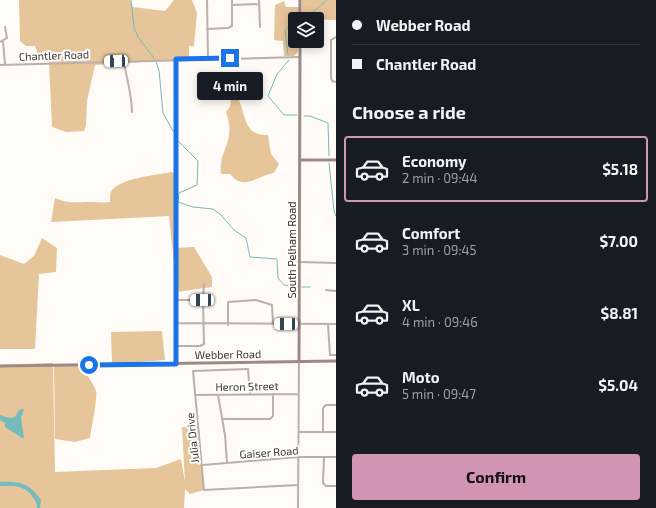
<!DOCTYPE html>
<html lang="en">
<head>
<meta charset="utf-8">
<style>
  :root { --surface:#171b24; --page:#242831; --text:#f1f3f6; --muted:#9ea1a6; --line:#363941; --accent:#d194b4 }
  body { margin:0; font-family:"Exo 2",sans-serif; background:var(--page); color:var(--text); height:100vh; display:flex; flex-direction:column; font-size:15px; white-space:nowrap }
  * { box-sizing:border-box; margin:0 }
  p { font-size:13px; color:var(--muted) }
  .icon { flex:none; width:22px; height:22px; fill:none; stroke:currentColor; stroke-width:2; stroke-linecap:round; stroke-linejoin:round }
  .map { position:relative; flex:1; overflow:hidden }
  .side { display:flex; flex-direction:column; background:var(--surface); width:320px }
  .side>* { flex:none }
  .hud { display:grid; align-content:center; height:88px; padding:0 16px; background:var(--surface) }
  .tools { position:absolute; left:288px; top:12px; display:grid; gap:8px }
  .tools a { display:grid; place-items:center; width:36px; height:36px; border-radius:4px; background:var(--surface); box-shadow:0 2px 10px #0003; font-size:20px }
  .end { position:absolute; width:18px; height:18px; margin:-9px; border:5px solid #1a73e8; background:#fff; box-shadow:0 0 0 2px #fff }
  .from { border-radius:50% }
  .bubble { position:absolute; height:28px; border-radius:4px; background:var(--surface); box-shadow:0 2px 10px #0003; font-size:13px; font-weight:700; line-height:28px; text-align:center }
  .car { position:absolute; width:12px; height:24px; margin:-12px -6px; border-radius:5px; box-shadow:0 0 3px 1px #0007; background:linear-gradient(#fff 24%,#345 0 40%,#fff 0 76%,#345 0 86%,#fff 0) }
  .hud b { display:flex; align-items:center; gap:14px; height:38px; font-size:15px }
  .hud b+b { border-top:1px solid var(--line) }
  .hud i { width:10px; height:10px; background:var(--text) }
  ul { padding:0; list-style:none }
  li { display:flex; align-items:center; gap:12px; height:66px; margin:0 8px 6px; padding:0 8px; border:2px solid transparent; border-radius:4px }
  li div { flex:1 }
  li b { display:block; font-size:15px }
  li em { font-style:normal; font-weight:700 }
  li.selected { border-color:var(--accent) }
  li>.icon { width:36px; height:36px; stroke-width:1.5 }
  h2 { padding:0 16px; font-size:18px; line-height:48px }
  .cta { display:flex; gap:8px; margin-top:auto; padding:8px 16px }
  .cta a { flex:1; height:46px; border-radius:4px; background:var(--accent); color:#111; font-size:16px; font-weight:700; line-height:46px; text-align:center }
  main { display:flex; flex:1; min-height:0 }
  .map>svg:first-child { display:block }
</style>
</head>
<body>
<main>
<div class="map">
<svg width="336" height="508" viewBox="0 0 336 508">
  <rect width="100%" height="100%" fill="#fffbf6"/>
  <path fill="#e6c59a" d="M 19,0 L 130,0 L 133,7 L 165,11 L 174,0 L 192,0 L 197,13 L 194,46 L 189,46 L 189,59 L 95,65 L 87,101 L 86,125 L 84,131 L 66,132 L 52,127 L 49,62 L 40,61 L 35,46 L 26,46 L 20,41 Z
    M 302,0 L 336,0 L 336,20 L 302,19 Z
    M 284,1 L 286,7 L 299,7 L 299,19 L 295,19 L 295,41 L 298,41 L 298,52 L 294,56 L 284,56 L 283,41 L 274,40 L 275,5 Z
    M 236,95 C 247,111 241,136 268,135 L 271,154 L 279,164 L 274,173 C 258,175 244,192 230,174 L 221,174 C 218,149 237,143 226,112 L 230,107 L 231,99 Z
    M 171,172 L 174,173 L 176,248 L 194,247 L 212,277 L 212,287 L 177,292 L 169,216 L 51,222 L 55,198 C 69,204 76,202 90,202 C 98,202 103,203 110,202 C 110,199 110,194 111,192 C 118,178 158,175 171,172 Z
    M 42,238 L 57,248 L 56,272 L 39,274 L 35,349 L 0,349 L 0,255 L 24,264 L 34,256 Z
    M 162,331 L 165,360 L 112,364 L 111,332 Z
    M 53,363 L 55,472 L 156,468 L 181,459 L 185,482 L 182,427 L 199,427 L 204,490 L 190,494 L 185,489 L 184,508 L 0,508 L 0,365 Z
    M 85,365 C 86,378 93,381 96,391 C 98,396 91,429 90,438 L 75,442 L 55,439 L 54,366 Z"/>
  <path fill="#76babb" d="M 24,409 L 21,418 L 24,438 L 22,438 L 5,427 L 5,423 L 0,420 L 0,415 L 9,418 L 15,417 L 19,410 Z
    M 0,482 C 19,481 30,483 41,500 L 40,508 L 37,508 C 37,503 35,500 32,496 C 23,484 13,486 0,486 Z"/>
  <g fill="none" stroke-linecap="round" stroke-linejoin="round">
    <path stroke="#76babb" stroke-width="1" d="M 131,0 L 134,27 L 138,37 L 154,58
      M 303,17 L 312,13 L 327,0
      M 297,19 L 297,18
      M 288,55 L 285,30 L 295,20
      M 289,60 L 277,74 L 268,96 L 284,115 L 297,115
      M 156,62 L 159,70 L 163,113 L 173,131
      M 304,116 L 310,116 L 328,123 L 329,156
      M 178,141 L 198,161 L 197,185 L 179,193 L 178,202 L 193,207 L 213,209 L 221,215 L 234,230 L 246,238 L 250,257 L 277,259 L 278,278 L 284,285 L 297,287
      M 329,163 L 334,211 L 336,216
      M 302,287 L 310,287"/>
    <path stroke="#beaeac" stroke-width="2" d="M 207,0 L 208,58
      M 259,0 L 260,27
      M 232,5 L 259,4
      M 207,29 L 228,28 L 232,26 L 232,0
      M 336,37 L 331,40 L 331,78 L 332,81 L 336,82
      M 3,41 L 5,64
      M 0,42 L 7,38 L 5,27
      M 176,59 L 176,363
      M 124,61 C 126,78 132,94 132,112
      M 0,65 L 300,57
      M 299,262 L 336,263
      M 326,290 L 336,291
      M 176,300 L 203,300
      M 176,323 L 336,324
      M 228,325 L 228,302 L 256,300 L 272,305 L 273,324
      M 328,325 L 330,355 L 336,355
      M 176,346 L 200,346 L 204,344 L 203,300 L 204,284
      M 250,394 L 248,369 L 193,371 L 204,490 L 298,485
      M 195,395 L 299,394
      M 218,395 L 225,435 L 227,463
      M 222,419 L 270,419 L 273,416 L 273,394
      M 299,432 L 336,432
      M 323,432 L 323,408 L 326,405 L 336,405
      M 324,457 L 323,483 L 326,486 L 336,486
      M 203,465 L 298,457 L 336,457
      M 298,508 L 299,362"/>
    <path stroke="#9f8985" stroke-width="3" d="M 300,19 L 300,0
      M 300,160 L 336,160
      M 299,362 L 300,41
      M 0,366 L 336,361"/>
  </g>
  <g fill="none" stroke-linecap="round" stroke-linejoin="round">
    <path stroke="#1a73e8" stroke-width="5" d="M 89,365 L 176,364 L 176,59 L 230,58"/>
  </g>
  <g text-anchor="middle" dominant-baseline="central" stroke-width="4" stroke-linejoin="round" paint-order="stroke">
    <g font-size="11" fill="#3d352b" stroke="#fff">
      <text transform="translate(54 55) rotate(-2)">Chantler Road</text>
      <text transform="translate(291 250) rotate(-90)">South Pelham Road</text>
      <text transform="translate(228 354) rotate(-1)">Webber Road</text>
      <text transform="translate(247 386) rotate(-1)">Heron Street</text>
      <text transform="translate(192 438) rotate(-96)">Julia Drive</text>
      <text transform="translate(269 452) rotate(-4)">Gaiser Road</text>
    </g>
  </g>
</svg>
<div class="tools">
<a><svg class="icon" aria-label="layers" viewBox="0 0 24 24"><path d="M12 4l9 5-9 5-9-5zM3 14l9 5 9-5"/></svg></a>
</div>
<i class="end from" style="left:89px;top:365px"></i>
<i class="end" style="left:230px;top:58px"></i>
<div class="bubble" style="left:197px;top:72px;width:66px">4 min</div>
<i class="car" style="left:116px;top:61px;rotate:268deg"></i>
<i class="car" style="left:202px;top:300px;rotate:270deg"></i>
<i class="car" style="left:286px;top:324px;rotate:270deg"></i>
</div>
<section class="side">
<div class="hud">
<b><i class="from"></i>Webber Road</b>
<b><i></i>Chantler Road</b>
</div>
<h2>Choose a ride</h2>
<ul>
<li class="selected"><svg class="icon" aria-label="car" viewBox="0 0 24 24"><path d="M5 17H2v-5l4-1 3-4h7l3 4 3 1v5h-3M9 17h6M6 11h13"/><circle cx="7" cy="17" r="2"/><circle cx="17" cy="17" r="2"/></svg><div><b>Economy</b><p>2 min · 09:44</p></div><em>$5.18</em></li>
<li><svg class="icon" aria-label="car" viewBox="0 0 24 24"><path d="M5 17H2v-5l4-1 3-4h7l3 4 3 1v5h-3M9 17h6M6 11h13"/><circle cx="7" cy="17" r="2"/><circle cx="17" cy="17" r="2"/></svg><div><b>Comfort</b><p>3 min · 09:45</p></div><em>$7.00</em></li>
<li><svg class="icon" aria-label="car" viewBox="0 0 24 24"><path d="M5 17H2v-5l4-1 3-4h7l3 4 3 1v5h-3M9 17h6M6 11h13"/><circle cx="7" cy="17" r="2"/><circle cx="17" cy="17" r="2"/></svg><div><b>XL</b><p>4 min · 09:46</p></div><em>$8.81</em></li>
<li><svg class="icon" aria-label="car" viewBox="0 0 24 24"><path d="M5 17H2v-5l4-1 3-4h7l3 4 3 1v5h-3M9 17h6M6 11h13"/><circle cx="7" cy="17" r="2"/><circle cx="17" cy="17" r="2"/></svg><div><b>Moto</b><p>5 min · 09:47</p></div><em>$5.04</em></li>
</ul>
<div class="cta"><a>Confirm</a></div>
</section>
</main>
</body>
</html>
